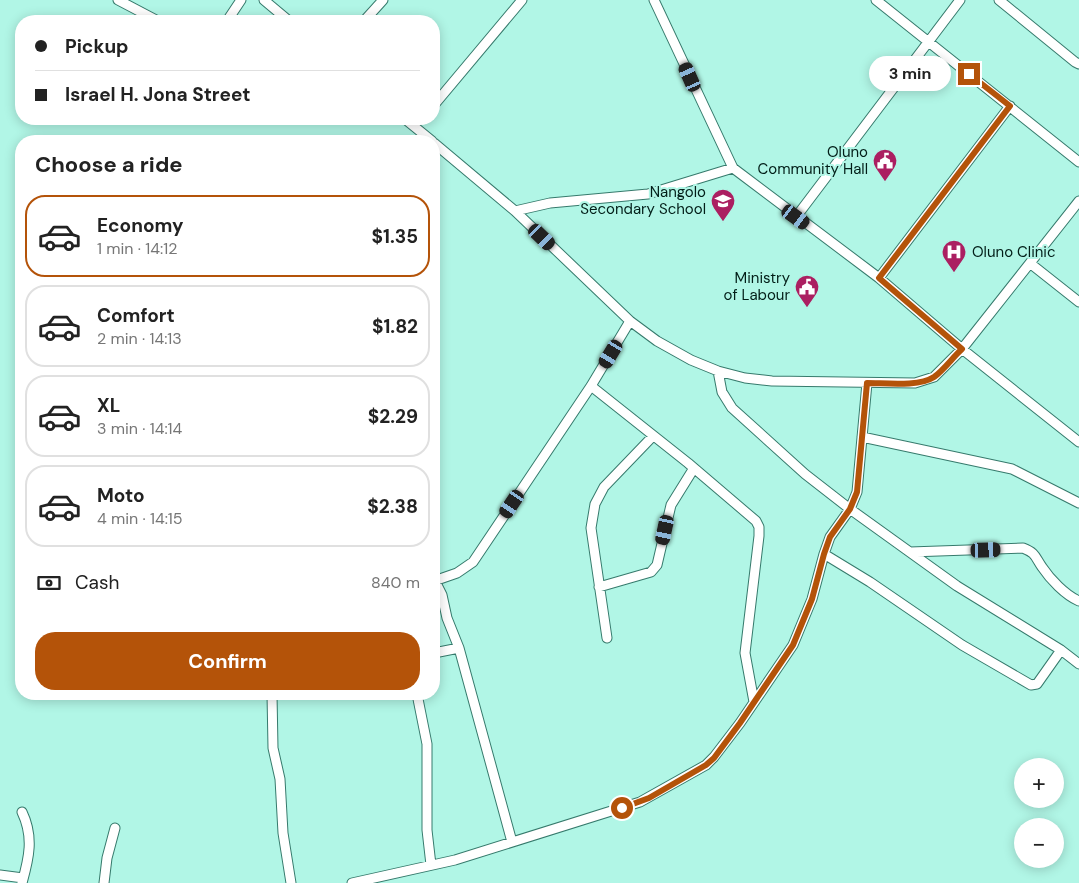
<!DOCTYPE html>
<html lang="en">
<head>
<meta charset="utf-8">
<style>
  :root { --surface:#fff; --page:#f2f2f2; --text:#222; --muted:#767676; --line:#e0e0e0; --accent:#b45309 }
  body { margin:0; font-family:"DM Sans",sans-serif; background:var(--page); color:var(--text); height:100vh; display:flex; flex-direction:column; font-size:19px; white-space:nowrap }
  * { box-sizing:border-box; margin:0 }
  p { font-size:16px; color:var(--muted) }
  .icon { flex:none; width:28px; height:28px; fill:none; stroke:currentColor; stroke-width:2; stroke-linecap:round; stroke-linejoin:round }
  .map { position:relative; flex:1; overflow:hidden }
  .panel { position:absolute; left:15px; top:135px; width:425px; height:565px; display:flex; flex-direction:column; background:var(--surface); border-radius:20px; box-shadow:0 2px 12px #0003 }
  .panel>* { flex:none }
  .banner { position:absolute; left:15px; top:15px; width:425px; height:110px; border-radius:20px; box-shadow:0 2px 12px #0003; display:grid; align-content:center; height:110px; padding:0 20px; background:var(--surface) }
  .controls { position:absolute; left:1014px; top:758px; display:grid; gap:10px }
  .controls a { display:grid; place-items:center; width:50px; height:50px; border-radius:50%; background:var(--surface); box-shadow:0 2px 12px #0003; font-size:25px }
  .end { position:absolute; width:22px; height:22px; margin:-11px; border:6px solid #b45309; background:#fff; box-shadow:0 0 0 2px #fff }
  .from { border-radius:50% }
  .bubble { position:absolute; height:35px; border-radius:18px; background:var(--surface); box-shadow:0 2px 12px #0003; font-size:16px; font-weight:700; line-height:35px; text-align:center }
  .car { position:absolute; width:15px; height:30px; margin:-15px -8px; border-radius:6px; box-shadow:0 0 4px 1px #0007; background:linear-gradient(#222 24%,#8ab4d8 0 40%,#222 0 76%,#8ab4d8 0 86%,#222 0) }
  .banner b { display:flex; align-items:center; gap:18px; height:48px; font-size:19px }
  .banner b+b { border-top:1px solid var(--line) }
  .banner i { width:12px; height:12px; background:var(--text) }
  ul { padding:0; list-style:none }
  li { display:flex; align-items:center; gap:15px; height:82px; margin:0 10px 8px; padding:0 10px; border:2px solid var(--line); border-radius:20px }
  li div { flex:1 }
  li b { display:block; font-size:19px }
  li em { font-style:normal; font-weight:700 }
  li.current { border-color:var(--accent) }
  li>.icon { width:45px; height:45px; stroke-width:1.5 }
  h2 { padding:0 20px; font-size:22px; line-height:60px }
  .pay { display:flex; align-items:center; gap:12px; height:55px; padding:0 20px; font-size:19px }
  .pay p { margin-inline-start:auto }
  .cta { display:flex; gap:10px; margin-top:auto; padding:10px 20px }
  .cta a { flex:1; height:58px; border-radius:20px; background:var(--accent); color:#fff; font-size:20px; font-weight:700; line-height:58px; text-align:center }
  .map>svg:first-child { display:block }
</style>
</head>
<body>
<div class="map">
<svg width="1079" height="883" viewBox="0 0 1079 883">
  <rect width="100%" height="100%" fill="#b1f6e6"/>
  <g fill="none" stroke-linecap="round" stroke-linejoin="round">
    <defs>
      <path id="minor" d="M 118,0 L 158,21
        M 264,0 L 289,21
        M 654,0 L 733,168 L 879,278 L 962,349 L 1079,442
        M 876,0 L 1079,162
        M 999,0 L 1075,62 L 1079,64
        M 227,21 L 241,0
        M 364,21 L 383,0
        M 434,105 L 522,0
        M 405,119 L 432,141
        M 434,143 L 515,211 L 630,321 L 657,341 L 691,360 L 718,371 L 745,378 L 772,381 L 915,383 L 934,377 L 962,349 L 1079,201
        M 515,211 L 550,203 L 648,194 L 733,168
        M 796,217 L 960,0
        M 1031,264 L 1079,302
        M 879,278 L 1010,106
        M 718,371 L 722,392 L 732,408 L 805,474 L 850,509 L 957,586 L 1061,650 L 1079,664
        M 591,386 L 688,463 L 756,521 L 759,527 L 759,536 L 745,653 L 754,702
        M 862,437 L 1012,469 L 1079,503
        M 910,552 L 1023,548 C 1036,553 1035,557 1042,567 C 1050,579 1065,595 1079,601
        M 824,554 L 870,582 L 962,645 L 1031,685 L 1037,684 L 1061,650
        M 434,581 L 457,573 L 473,562 L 591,386 L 630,321
        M 435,581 L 442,595 L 447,618 L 459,648 L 512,842
        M 599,587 L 651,572 L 657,565 L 671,505 L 694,468
        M 607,638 L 591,528 L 595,504 L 604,487 L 653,436
        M 434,653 L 459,648
        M 272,694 L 273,748 L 280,779 L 283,833 L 291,883
        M 417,694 L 427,744 L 427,830 L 431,865
        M 0,875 L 23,878
        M 22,883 C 29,858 34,837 22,812
        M 104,883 L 107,858 L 115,828
        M 352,883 L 455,860 L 640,802 L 706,765 L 714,757 L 740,723 L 793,645 L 812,599 L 824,554 L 830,537 L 850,509 L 857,492 L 867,383"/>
    </defs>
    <use href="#minor" stroke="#367a6c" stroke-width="11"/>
    <use href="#minor" stroke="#fff" stroke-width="9"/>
  </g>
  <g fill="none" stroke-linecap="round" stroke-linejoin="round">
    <path stroke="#b45309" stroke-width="6" d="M 622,808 L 649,798 L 706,765 L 714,758 L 740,723 L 793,645 L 812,599 L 824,554 L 830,537 L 850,509 L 857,492 L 867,383 C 885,383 919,387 934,377 C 944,370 953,357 962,349 L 879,278 L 1010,106 L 969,74"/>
  </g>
  <defs>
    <symbol id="civic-pin" viewBox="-11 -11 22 30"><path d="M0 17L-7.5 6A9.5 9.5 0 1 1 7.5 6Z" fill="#ab1f61" stroke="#b1f6e6"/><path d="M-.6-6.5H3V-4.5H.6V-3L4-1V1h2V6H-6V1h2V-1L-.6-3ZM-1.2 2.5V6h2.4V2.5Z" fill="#fff"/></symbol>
    <symbol id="school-pin" viewBox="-11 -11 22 30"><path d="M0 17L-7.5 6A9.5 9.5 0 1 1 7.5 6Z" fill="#ab1f61" stroke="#b1f6e6"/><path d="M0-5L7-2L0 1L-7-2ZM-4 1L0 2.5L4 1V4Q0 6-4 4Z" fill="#fff"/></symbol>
    <symbol id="hospital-pin" viewBox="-11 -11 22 30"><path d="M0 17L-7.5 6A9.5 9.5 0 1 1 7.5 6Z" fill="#ab1f61" stroke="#b1f6e6"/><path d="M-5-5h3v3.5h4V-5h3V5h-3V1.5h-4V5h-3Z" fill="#fff"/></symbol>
  </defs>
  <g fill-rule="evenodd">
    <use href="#civic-pin" x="871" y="147" width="28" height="38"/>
    <use href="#school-pin" x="709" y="187" width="28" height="38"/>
    <use href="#hospital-pin" x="940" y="238" width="28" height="38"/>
    <use href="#civic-pin" x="793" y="273" width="28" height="38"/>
  </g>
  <g text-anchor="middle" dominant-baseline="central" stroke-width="4" stroke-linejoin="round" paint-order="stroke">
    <g font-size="15" fill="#021e18" stroke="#b1f6e6" text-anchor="end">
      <text x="868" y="152">Oluno<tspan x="868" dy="17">Community Hall</tspan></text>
      <text x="706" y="192">Nangolo<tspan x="706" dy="17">Secondary School</tspan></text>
      <text x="972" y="252" text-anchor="start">Oluno Clinic</text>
      <text x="790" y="278">Ministry<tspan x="790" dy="17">of Labour</tspan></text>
    </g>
  </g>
</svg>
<div class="controls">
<a>+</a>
<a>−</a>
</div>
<i class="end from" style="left:622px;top:808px"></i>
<i class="end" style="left:969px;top:74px"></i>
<div class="bubble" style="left:869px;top:56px;width:82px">3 min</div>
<i class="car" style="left:690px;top:77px;rotate:336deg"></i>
<i class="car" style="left:796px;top:217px;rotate:126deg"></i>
<i class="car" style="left:542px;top:237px;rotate:134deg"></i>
<i class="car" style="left:611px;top:354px;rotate:211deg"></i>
<i class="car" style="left:512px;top:504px;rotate:214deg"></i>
<i class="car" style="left:665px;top:530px;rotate:192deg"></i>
<i class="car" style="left:986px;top:550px;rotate:88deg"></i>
<div class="banner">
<b><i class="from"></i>Pickup</b>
<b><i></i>Israel H. Jona Street</b>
</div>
<section class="panel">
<h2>Choose a ride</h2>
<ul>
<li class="current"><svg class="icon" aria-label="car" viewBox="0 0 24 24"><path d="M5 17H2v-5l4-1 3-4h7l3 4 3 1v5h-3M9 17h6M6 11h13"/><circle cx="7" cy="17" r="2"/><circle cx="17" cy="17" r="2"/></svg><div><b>Economy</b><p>1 min · 14:12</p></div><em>$1.35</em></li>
<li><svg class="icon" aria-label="car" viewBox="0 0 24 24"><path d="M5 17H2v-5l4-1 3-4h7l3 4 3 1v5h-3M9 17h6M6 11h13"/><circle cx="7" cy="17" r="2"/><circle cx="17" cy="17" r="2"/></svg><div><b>Comfort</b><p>2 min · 14:13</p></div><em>$1.82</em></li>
<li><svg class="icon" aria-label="car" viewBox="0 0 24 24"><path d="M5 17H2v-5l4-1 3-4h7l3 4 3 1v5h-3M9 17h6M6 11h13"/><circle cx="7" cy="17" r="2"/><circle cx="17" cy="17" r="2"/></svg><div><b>XL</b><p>3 min · 14:14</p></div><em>$2.29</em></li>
<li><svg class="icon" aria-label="car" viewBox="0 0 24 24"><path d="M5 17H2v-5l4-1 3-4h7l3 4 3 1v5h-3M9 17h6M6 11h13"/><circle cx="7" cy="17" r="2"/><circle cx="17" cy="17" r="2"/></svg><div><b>Moto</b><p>4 min · 14:15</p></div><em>$2.38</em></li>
</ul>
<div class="pay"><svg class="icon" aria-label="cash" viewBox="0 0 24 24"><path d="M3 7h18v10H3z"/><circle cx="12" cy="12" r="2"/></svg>Cash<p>840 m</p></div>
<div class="cta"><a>Confirm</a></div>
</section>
</div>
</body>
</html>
